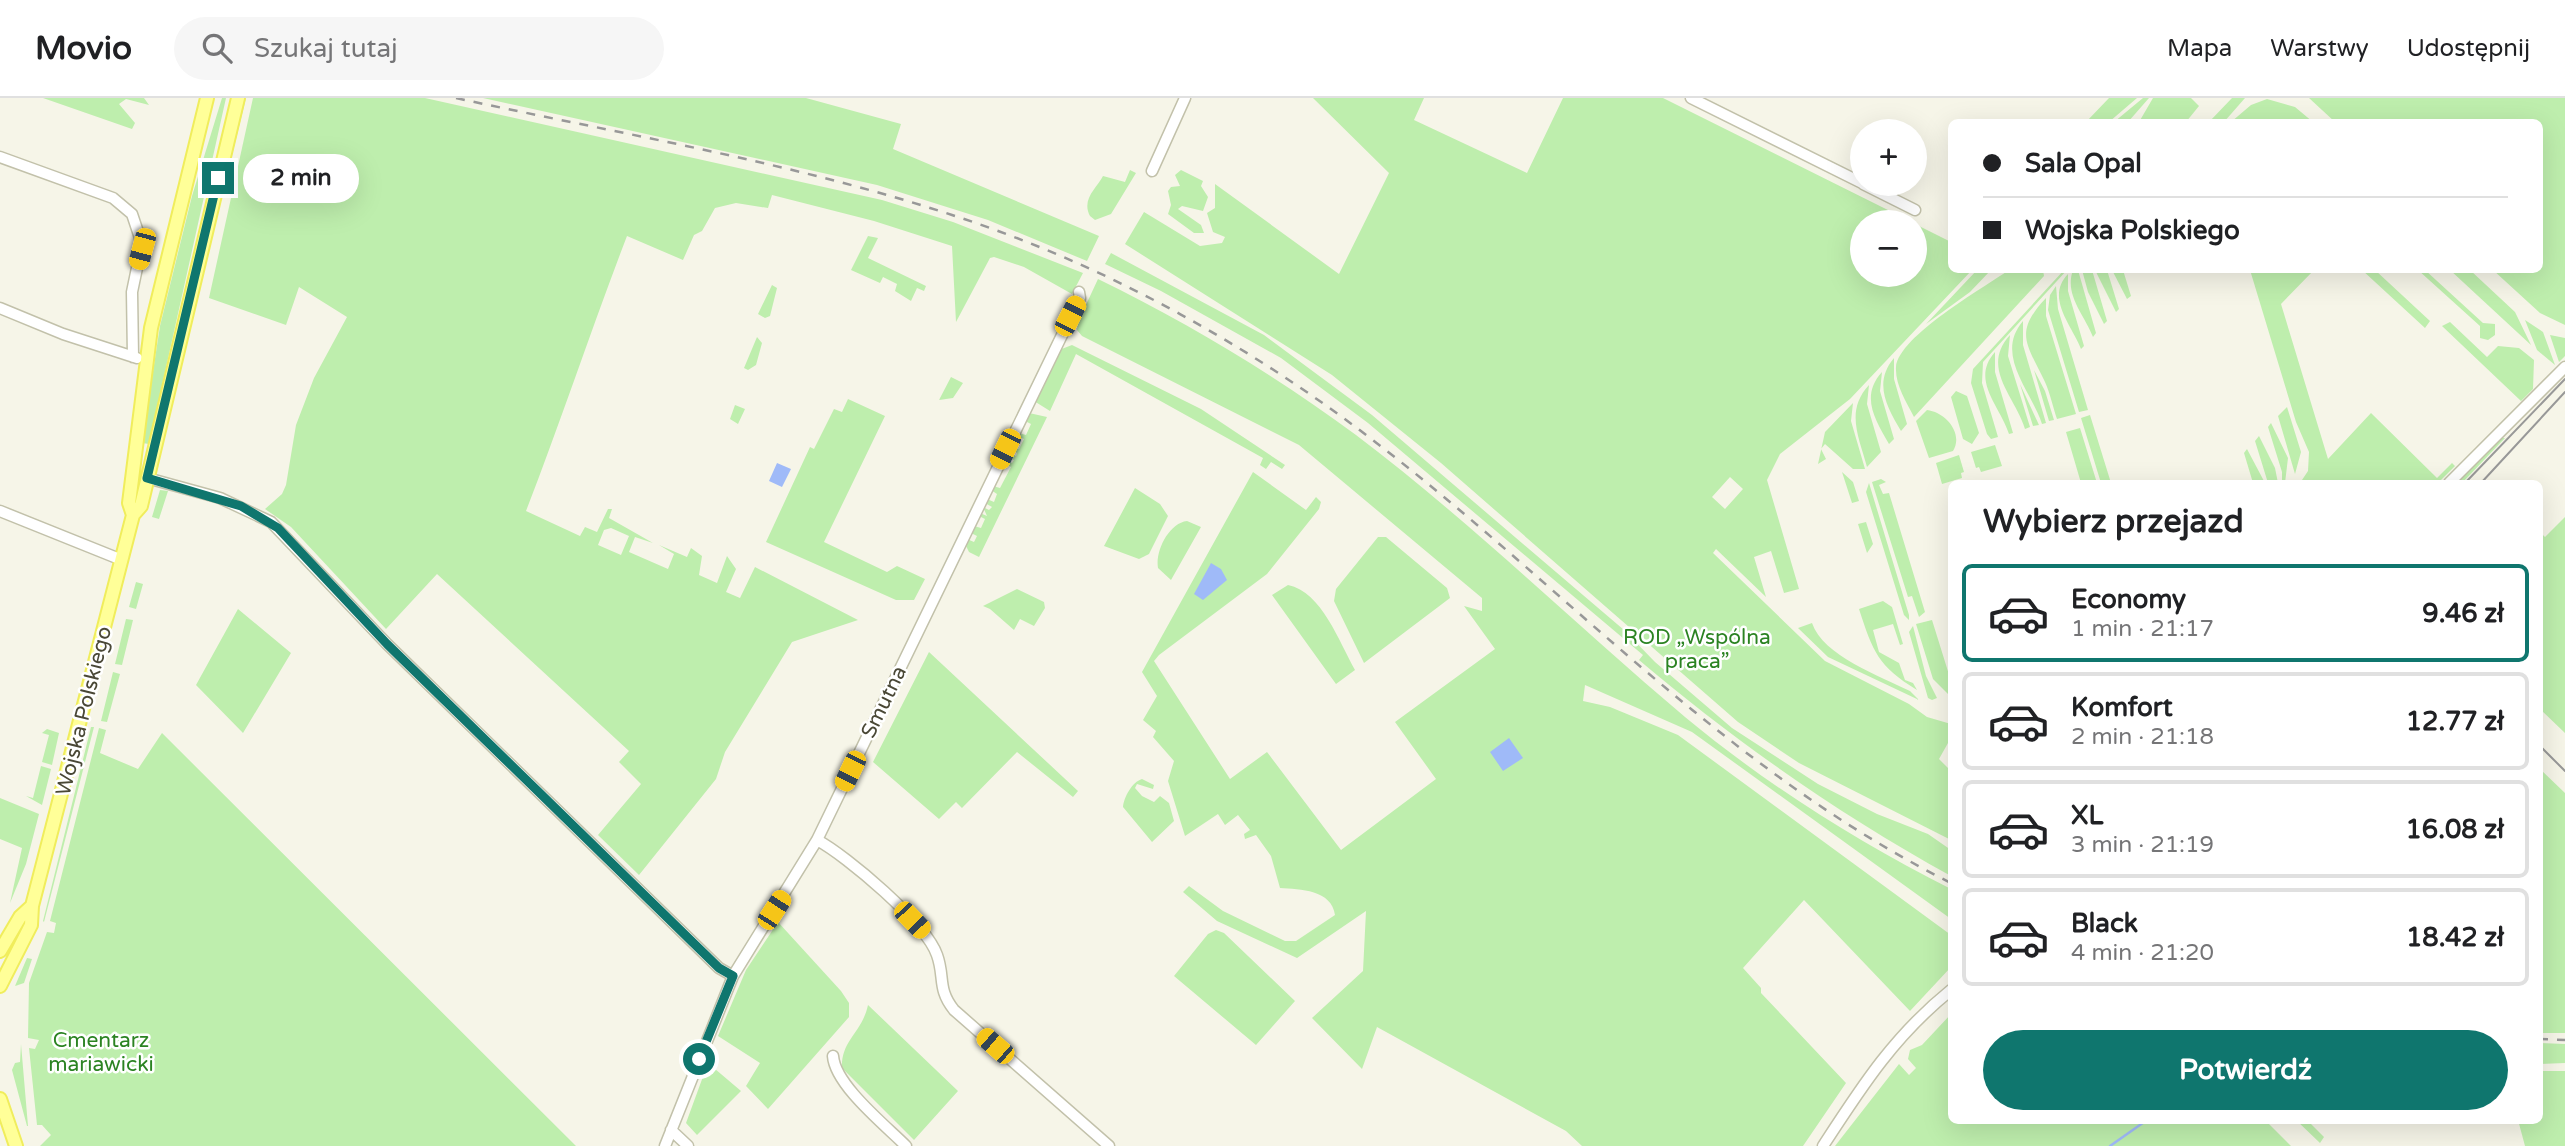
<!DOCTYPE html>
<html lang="pl">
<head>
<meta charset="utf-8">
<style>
  :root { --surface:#fff; --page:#f6f6f6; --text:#202124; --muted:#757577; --line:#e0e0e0; --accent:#0f766e }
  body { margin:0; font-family:"Varela Round",sans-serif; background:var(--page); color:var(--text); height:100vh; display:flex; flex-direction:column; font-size:26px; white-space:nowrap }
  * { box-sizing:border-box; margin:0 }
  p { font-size:23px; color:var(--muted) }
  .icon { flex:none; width:38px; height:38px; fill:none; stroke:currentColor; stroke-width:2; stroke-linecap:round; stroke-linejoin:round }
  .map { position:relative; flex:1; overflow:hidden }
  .details { position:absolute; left:1948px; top:382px; width:595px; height:644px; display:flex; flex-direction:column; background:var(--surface); border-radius:10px; box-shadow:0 7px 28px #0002 }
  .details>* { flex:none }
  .hud { position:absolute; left:1948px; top:21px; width:595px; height:154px; border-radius:10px; box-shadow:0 7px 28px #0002; display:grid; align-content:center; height:154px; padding:0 35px; background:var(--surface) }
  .fabs { position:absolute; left:1850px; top:21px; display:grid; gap:14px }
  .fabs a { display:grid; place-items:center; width:77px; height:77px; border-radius:50%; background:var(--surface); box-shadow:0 7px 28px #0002; font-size:35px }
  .end { position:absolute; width:32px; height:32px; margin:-16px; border:9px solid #0f766e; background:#fff; box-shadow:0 0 0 4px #fff }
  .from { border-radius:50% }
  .bubble { position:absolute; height:49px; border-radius:24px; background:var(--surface); box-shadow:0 7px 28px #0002; font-size:23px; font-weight:700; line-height:49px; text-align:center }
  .car { position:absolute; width:21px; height:42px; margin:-21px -10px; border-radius:9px; box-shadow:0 0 5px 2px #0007; background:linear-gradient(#f5c518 24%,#345 0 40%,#f5c518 0 76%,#345 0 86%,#f5c518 0) }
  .hud b { display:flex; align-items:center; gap:24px; height:66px; font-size:26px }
  .hud b+b { border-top:2px solid var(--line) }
  .hud i { width:18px; height:18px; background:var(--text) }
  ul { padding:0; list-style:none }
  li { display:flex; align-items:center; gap:21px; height:98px; margin:0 14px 10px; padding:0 21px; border:4px solid var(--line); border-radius:10px }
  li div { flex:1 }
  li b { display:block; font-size:26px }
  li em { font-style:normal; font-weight:700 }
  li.current { border-color:var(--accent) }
  li>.icon { width:63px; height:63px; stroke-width:1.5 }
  h2 { padding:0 35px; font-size:32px; line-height:84px }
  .primary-button { display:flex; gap:14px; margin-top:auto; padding:14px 35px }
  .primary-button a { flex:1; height:80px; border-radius:42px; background:var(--accent); color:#fff; font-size:28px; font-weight:700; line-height:80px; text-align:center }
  header { display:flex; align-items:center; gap:42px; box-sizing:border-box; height:98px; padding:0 35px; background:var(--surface); border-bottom:2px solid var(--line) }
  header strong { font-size:33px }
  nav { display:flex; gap:38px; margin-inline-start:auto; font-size:24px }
  .search { width:490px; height:63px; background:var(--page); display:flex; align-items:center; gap:18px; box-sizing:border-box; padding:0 24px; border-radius:38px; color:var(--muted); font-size:26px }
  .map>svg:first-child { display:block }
</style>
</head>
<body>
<header>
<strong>Movio</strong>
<div class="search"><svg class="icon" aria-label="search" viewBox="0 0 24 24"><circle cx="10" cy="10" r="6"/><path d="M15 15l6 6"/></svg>Szukaj tutaj</div>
<nav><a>Mapa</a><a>Warstwy</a><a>Udostępnij</a></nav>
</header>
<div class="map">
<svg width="2565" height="1048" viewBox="0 0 2565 1048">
  <rect width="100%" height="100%" fill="#f6f5e8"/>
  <path fill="#beeead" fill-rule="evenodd" d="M 43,0 L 144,0 L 149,7 L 126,1 L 119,6 L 135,25 L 132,31 Z
    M 222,0 L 226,0 L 149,346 L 142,345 L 160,228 L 192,98 Z
    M 244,0 L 246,0 L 181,267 L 180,265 Z
    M 253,0 L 425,0 L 882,102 L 953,124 L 1083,175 L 1072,196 L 1024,169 L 994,159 L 990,160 L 956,224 L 952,148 L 874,123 L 772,97 L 768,110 L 736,105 L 715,110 L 702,133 L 694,137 L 683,162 L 627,138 C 592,229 561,323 526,413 L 580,438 L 585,429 L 597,434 L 608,411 L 612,411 L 609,420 L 653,445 L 635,439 L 629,454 L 668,471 L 674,456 L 659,447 L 687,459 L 691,450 L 702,458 L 699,477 L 717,485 L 727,458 L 736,471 L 726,494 L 740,500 L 755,469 L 858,522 L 792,544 L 725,654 L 716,681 L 639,777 L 598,737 L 641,686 L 619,664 L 629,653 L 437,476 L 386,531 L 291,429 L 265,411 L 282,396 L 286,387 L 296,327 L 314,280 L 347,219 L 299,189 L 286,227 L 209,200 ZM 611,430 L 629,438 L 621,457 L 598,447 L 604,432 Z
    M 483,0 L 806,0 L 901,26 L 893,51 L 1099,138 L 1087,163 L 988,122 L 877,87 Z
    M 1313,0 L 1424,0 L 1414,22 L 1527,75 L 1563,0 L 1663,0 L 1912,124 L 1862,124 L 1862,177 L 1914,177 L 1915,126 L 1951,144 L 1951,172 L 1972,172 L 1850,301 L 1780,356 L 1767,382 L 1799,491 L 1784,495 L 1771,453 L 1754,459 L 1766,499 L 1716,451 L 1713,455 L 1825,563 L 1909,606 L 1927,619 L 1951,626 L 1951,646 L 1948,645 L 1939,661 L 1951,673 L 1951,742 L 1799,665 L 1738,624 L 1441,365 L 1332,277 L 1125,146 L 1144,114 L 1200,148 L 1222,145 L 1225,139 L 1213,134 L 1207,115 L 1215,110 L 1215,86 L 1339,176 L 1389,75 ZM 1730,379 L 1743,391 L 1725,411 L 1712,399 Z
    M 2109,0 L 2137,0 L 2109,24 L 2086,24 Z
    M 2143,0 L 2149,0 L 2128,24 L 2114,24 Z
    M 2153,0 L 2191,0 L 2199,8 L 2186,24 L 2139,24 Z
    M 2232,0 L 2245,0 L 2224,24 L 2209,24 Z
    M 2309,0 L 2565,0 L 2565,227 L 2540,215 L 2493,172 L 2539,172 L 2539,24 L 2335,24 Z
    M 2267,1 L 2295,9 L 2313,24 L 2231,24 L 2251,7 Z
    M 1130,72 L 1136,75 L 1111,116 L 1095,122 L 1090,118 C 1081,101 1097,90 1103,78 L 1125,84 Z
    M 1181,72 L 1203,83 L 1201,88 L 1208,99 L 1203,113 L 1182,108 L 1178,111 L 1201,127 L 1204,135 L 1194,135 L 1168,116 L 1171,107 L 1168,93 L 1171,89 L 1180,88 L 1175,77 Z
    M 868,138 L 878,140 L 868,160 L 926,188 L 924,193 L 917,190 L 911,203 L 895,193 L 897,186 L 883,179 L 880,185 L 851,172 Z
    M 1111,155 L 1264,237 L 1372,317 L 1624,532 L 1655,564 L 1732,630 L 1818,686 L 1877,716 L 1928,736 L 1951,752 L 1951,778 C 1839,716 1737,645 1639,562 L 1643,557 L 1368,325 L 1281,260 L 1161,193 L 1105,166 Z
    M 1977,172 L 1991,172 L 1970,194 L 1926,226 Z
    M 2009,172 L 2043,172 L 2044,178 L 1914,319 C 1906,303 1895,287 1896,269 C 1899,238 1983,190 2009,172 Z
    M 2064,172 L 2067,172 L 1983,264 L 1982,285 L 1998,339 L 1991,341 L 1987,336 L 1971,285 L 1973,271 Z
    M 2073,172 L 2078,172 L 2096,235 L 2093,239 C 2084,216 2064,197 2073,172 Z
    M 2082,172 L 2092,172 L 2107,223 L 2104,226 L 2088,194 Z
    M 2095,172 L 2107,172 L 2119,211 L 2116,214 Z
    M 2112,172 L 2123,172 L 2131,198 L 2127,201 Z
    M 2250,172 L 2314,172 L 2281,206 L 2328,361 L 2371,315 L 2437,380 L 2452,365 L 2455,368 L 2438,385 L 2300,385 L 2308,373 L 2309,354 L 2296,324 Z
    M 2362,172 L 2375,172 L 2430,223 L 2425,230 Z
    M 2418,172 L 2425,172 L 2483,225 L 2495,226 L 2495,237 L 2488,242 L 2480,240 L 2480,228 Z
    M 2450,172 L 2470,172 L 2515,214 L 2531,247 Z
    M 2068,176 L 2068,193 L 2084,248 L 2081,251 C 2072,227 2045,200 2068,176 Z
    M 1098,181 C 1188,225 1275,277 1356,337 C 1471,424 1575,526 1685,619 C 1766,686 1857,744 1951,791 L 1951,821 L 1692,634 L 1585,587 L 1583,603 L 1610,609 L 1678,637 L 1951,837 L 1951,869 L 1910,913 L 1804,802 L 1743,870 L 1761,890 L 1761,895 L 1846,985 L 1803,1048 L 1582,1048 L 1566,1033 L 1377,929 L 1362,971 L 1312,920 L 1363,873 L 1366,813 L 1297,860 L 1217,823 L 1183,794 L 1189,788 L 1223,813 L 1285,843 L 1296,843 L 1335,817 C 1332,792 1300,791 1280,790 L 1271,758 L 1256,737 L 1245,741 L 1244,736 L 1250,732 L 1238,717 L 1225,727 L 1218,716 L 1185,738 L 1168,683 L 1174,663 L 1153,639 L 1156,633 L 1143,622 L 1157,598 L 1142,574 L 1253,374 L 1306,412 L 1316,399 L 1321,404 L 1319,411 L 1267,476 L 1159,557 L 1154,563 L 1230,681 L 1267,654 L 1341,752 L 1436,681 L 1395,624 L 1495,551 L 1464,508 L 1482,513 L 1482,500 L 1299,347 L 1082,238 L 1077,232 L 1078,224 Z
    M 772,187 L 777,190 L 770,218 L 765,220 L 758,216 Z
    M 2056,188 L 2058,211 L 2088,312 L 2079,314 L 2048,212 L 2050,197 Z
    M 2046,200 L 2046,218 L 2076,316 L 2057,321 C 2053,309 2050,295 2045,284 C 2027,246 2013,235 2046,200 Z
    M 2525,222 L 2543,234 L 2555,267 L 2537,252 Z
    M 2023,223 L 2023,247 L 2046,325 L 2042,326 C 2031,292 1994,257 2023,223 Z
    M 2450,224 L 2487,259 L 2498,248 L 2519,250 L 2534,262 L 2533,291 L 2521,303 L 2442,228 Z
    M 2010,237 L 2008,258 L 2030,329 L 2025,331 C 2015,298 1980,270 2010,237 Z
    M 2550,237 L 2565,240 L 2565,258 L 2559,264 Z
    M 757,239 L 762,245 L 756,267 L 748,272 L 744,270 Z
    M 1072,247 L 1201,311 L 1285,367 L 1282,371 L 1271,364 L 1266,371 L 1260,367 L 1263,360 L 1076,256 L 1050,313 L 1034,303 L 1059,252 Z
    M 1995,254 L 1995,274 L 2013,335 L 2009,336 C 2000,308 1970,282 1995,254 Z
    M 1894,260 L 1894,281 L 1907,326 L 1901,333 C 1887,309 1873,285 1894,260 Z
    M 2034,272 L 2045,293 L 2054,322 L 2049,323 Z
    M 1882,274 L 1880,293 L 1894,341 L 1889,346 C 1875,322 1860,298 1882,274 Z
    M 951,279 L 963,285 L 953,300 L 939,302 Z
    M 2020,286 L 2039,327 L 2033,328 Z
    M 1869,287 L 1867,306 L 1881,354 L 1867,369 C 1859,339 1845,313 1869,287 Z
    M 1956,293 L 1967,298 L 1979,335 L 1972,346 L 1963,341 L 1951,299 Z
    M 848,301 L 885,318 L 824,444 L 887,474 L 897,468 L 925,481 L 914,502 L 896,502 L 766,444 L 810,349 L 814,351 L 834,311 L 842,314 Z
    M 1853,305 L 1851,323 L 1865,371 L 1853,371 L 1825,346 L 1821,351 L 1826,361 L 1818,366 L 1825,334 Z
    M 735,307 L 745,311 L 738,326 L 730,321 Z
    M 2287,309 L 2301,354 L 2295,376 L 2278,318 Z
    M 1927,312 C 1945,314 1964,335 1953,353 L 1929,360 L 1916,323 Z
    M 1029,315 L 1047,319 L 979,459 L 969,454 L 965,446 L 967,441 L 974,444 L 977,438 L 971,435 L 974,428 L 981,430 L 985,421 L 979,418 L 980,415 L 987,418 L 983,409 L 989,412 L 992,409 L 985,405 L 987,401 L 994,404 L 997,396 L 991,392 L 993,388 L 1000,390 L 1011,369 L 1004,365 L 1006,362 L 1012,365 L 1014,362 L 1007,359 L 1009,355 L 1016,358 L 1017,355 L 1011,352 L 1012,348 L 1019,351 L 1024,341 L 1017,338 L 1019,335 L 1026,337 L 1031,326 L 1025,323 Z
    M 2090,317 L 2111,385 L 2101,385 L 2081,320 Z
    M 2271,325 L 2288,360 L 2285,385 L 2282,385 L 2282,374 L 2268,329 Z
    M 2080,330 L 2097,385 L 2081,385 L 2066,334 Z
    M 2259,338 L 2275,370 L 2278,385 L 2268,385 L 2255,343 Z
    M 2502,340 L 2505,340 L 2462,385 L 2456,385 Z
    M 1995,347 L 2002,368 L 1981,374 L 1979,369 L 1976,370 L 1971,354 Z
    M 2247,351 L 2265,385 L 2253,385 L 2244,355 Z
    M 1959,357 L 1964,374 L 1961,375 L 1962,380 L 1942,386 L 1936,365 Z
    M 1842,374 L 1853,384 L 1859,403 L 1852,405 Z
    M 1881,381 L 1886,384 L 1879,387 L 1883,396 L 1889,395 L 1925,514 L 1919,519 L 1912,498 L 1908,499 L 1872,384 Z
    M 1869,385 L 1909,517 L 1909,522 L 1904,517 L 1866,394 Z
    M 1135,390 L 1160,406 L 1168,418 L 1149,456 L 1139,461 L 1104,448 Z
    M 160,392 L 168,393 L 159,421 L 152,419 Z
    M 2565,419 L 2565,635 L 2539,610 L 2539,433 L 2545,439 Z
    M 1187,423 L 1201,429 L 1171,482 L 1158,470 C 1155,453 1169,425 1187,423 Z
    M 1866,424 L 1873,446 L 1867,455 L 1858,426 Z
    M 1378,439 L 1386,439 L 1447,490 L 1450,500 L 1364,565 L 1334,503 L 1336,491 Z
    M 136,484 L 143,486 L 136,511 L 129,509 Z
    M 1288,487 C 1322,494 1339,544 1355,572 L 1336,586 L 1272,497 Z
    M 1017,491 L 1044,504 L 1045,510 L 1034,528 L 1020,521 L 1014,532 L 990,511 L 983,508 Z
    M 1883,503 L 1892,509 L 1903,546 L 1900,547 L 1893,526 L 1873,532 L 1879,554 L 1899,565 L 1905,582 L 1913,585 L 1917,592 C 1878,568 1873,554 1859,511 Z
    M 238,511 L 291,555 L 243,635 L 196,587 Z
    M 126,521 L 133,522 L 122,567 L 115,566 Z
    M 1932,522 L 1951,583 L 1951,599 L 1933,581 L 1916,526 Z
    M 1812,525 C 1823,558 1880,578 1910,593 L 1919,602 L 1828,559 L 1798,530 Z
    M 1913,528 L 1926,578 L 1937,600 L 1932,602 L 1928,600 L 1909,534 Z
    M 929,554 L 1078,693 L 1073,699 L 1017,654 L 962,710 L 956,704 L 939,721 L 873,664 Z
    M 113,574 L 120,576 L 107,624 L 101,623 Z
    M 91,629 L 94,629 L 44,824 L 43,823 Z
    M 99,630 L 106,632 L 100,655 L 138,671 L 162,635 L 576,1048 L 40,1048 L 51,1037 L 42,1027 L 37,1027 L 29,950 L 35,951 L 39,942 L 28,940 L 29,885 L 47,834 L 54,835 L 56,825 L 50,823 Z
    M 47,631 L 59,635 L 52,667 L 42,664 L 49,637 L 42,635 Z
    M 41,668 L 51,671 L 42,707 L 26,698 L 33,700 Z
    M 2539,670 L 2565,695 L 2565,935 L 2539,935 Z
    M 1142,681 L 1154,687 L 1153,691 L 1137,686 L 1135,690 L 1142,698 L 1154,704 L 1160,698 L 1169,705 L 1174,723 L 1152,744 L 1123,709 C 1124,699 1132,684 1142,681 Z
    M 0,700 L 39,716 L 26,766 L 10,805 L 22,750 L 0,741 Z
    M 778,824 L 841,893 L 849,905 L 849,919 L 768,1011 L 746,988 L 760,965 L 718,938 L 746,872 Z
    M 1216,832 L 1224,835 L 1295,903 L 1256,947 L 1174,878 L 1208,836 Z
    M 27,860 L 32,861 L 24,885 L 15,888 Z
    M 868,907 L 958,993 L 914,1042 L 842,970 C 841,942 862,935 868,907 Z
    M 1951,916 L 1951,1022 L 2265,1022 L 2291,1048 L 1835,1048 L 1899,966 L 1909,977 L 1916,970 L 1908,961 L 1910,952 L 1922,947 Z
    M 2539,945 L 2565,946 L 2565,965 L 2539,966 Z
    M 21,946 L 28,1028 L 27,1028 L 12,972 L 15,965 L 20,964 Z
    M 708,965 L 741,993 L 697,1037 L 686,1025 Z
    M 2539,973 L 2565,973 L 2565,1048 L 2525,1048 L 2518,1022 L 2539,1022 Z
    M 2296,1022 L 2307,1022 L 2324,1039 L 2320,1045 Z"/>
  <path fill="#9fbaf8" d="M 777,365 L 791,371 L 782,389 L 769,383 Z
    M 1211,465 L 1221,471 L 1227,482 L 1203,502 L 1194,496 Z
    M 1509,640 L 1523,660 L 1503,673 L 1490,654 Z"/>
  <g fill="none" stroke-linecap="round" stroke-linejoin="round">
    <path stroke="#9fbaf8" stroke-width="2.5" d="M 2110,1048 L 2147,1022"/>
    <defs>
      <path id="minor" d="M 1691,0 L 1862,85
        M 0,59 L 113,100 L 132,116 L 142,146 L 132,194 L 133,259
        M 1152,73 L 1185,0
        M 1863,86 L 1915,112
        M 0,210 L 63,236 L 137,260
        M 147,380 L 220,400 L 271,424 L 387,546 L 719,870 L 733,878
        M 2449,385 L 2565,269
        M 0,413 L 122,462
        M 817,742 C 847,758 926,825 937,857 C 945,879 937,891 954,912 L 1109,1048
        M 833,958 C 835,987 885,1027 906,1048
        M 671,1032 L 688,1048
        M 665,1048 L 733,878 L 817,742 L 1080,200 L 1079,194
        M 1823,1048 C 1862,988 1894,938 1951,892"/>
      <path id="major" d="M 133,417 L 129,405 L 151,230 L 207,0
        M 0,853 L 20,819 L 32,808
        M 0,888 L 31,827 L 32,808 L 133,417 L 141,408 L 238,0
        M 0,1001 L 16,1048"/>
    </defs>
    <use href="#minor" stroke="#c2c1aa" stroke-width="13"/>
    <use href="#major" stroke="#f0ed5c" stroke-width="16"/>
    <use href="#minor" stroke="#fff" stroke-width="10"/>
    <use href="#major" stroke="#ffff98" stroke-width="12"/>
    <path stroke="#989898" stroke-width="2" d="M 2465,385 L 2565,281
      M 2481,385 L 2565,294
      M 2539,647 L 2565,673"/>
    <path stroke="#989898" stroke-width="2.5" stroke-dasharray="9 9" stroke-linecap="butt" d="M 456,0 C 621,36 791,64 952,117 C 1091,162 1224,233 1342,319 C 1551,472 1715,667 1951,785
      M 2539,941 L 2565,942"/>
  </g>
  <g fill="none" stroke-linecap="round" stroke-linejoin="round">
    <path stroke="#0f766e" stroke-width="9" d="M 218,80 L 147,380 L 241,408 L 278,430 L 387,546 L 719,870 L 733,878 L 699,961"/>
  </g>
  <g text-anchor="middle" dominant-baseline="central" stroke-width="5" stroke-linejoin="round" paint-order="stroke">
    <g font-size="21" fill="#2b8322" stroke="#fff">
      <text x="1697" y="539">ROD „Wspólna<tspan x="1697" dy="24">praca”</tspan></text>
      <text x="101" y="942">Cmentarz<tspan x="101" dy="24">mariawicki</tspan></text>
    </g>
    <g font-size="21" fill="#4a4836" stroke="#fff">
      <text transform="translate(884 604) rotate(-64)">Smutna</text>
      <text transform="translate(84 613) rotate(-76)">Wojska Polskiego</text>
    </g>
  </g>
</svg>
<div class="fabs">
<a>+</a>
<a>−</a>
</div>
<i class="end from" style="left:699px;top:961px"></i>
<i class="end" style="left:218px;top:80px"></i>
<div class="bubble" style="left:243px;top:56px;width:116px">2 min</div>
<i class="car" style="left:142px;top:151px;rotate:195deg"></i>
<i class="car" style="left:1070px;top:218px;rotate:27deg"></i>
<i class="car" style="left:1005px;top:351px;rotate:206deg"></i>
<i class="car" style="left:850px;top:673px;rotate:206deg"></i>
<i class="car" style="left:774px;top:812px;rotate:33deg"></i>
<i class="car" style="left:912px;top:822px;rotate:136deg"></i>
<i class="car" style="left:995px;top:948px;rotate:311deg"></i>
<div class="hud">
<b><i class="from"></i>Sala Opal</b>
<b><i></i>Wojska Polskiego</b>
</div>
<section class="details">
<h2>Wybierz przejazd</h2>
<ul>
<li class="current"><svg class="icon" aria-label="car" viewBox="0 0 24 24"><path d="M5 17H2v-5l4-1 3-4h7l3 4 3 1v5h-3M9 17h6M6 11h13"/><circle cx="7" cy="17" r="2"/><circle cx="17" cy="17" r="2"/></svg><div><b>Economy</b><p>1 min · 21:17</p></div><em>9.46 zł</em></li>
<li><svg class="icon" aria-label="car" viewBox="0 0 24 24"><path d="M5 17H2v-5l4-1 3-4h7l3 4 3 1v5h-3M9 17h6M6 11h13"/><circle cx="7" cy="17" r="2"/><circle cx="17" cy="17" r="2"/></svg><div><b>Komfort</b><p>2 min · 21:18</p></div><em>12.77 zł</em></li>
<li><svg class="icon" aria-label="car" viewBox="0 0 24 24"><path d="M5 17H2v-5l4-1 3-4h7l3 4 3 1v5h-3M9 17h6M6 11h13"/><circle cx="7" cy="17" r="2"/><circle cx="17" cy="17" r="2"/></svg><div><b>XL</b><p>3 min · 21:19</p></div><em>16.08 zł</em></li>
<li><svg class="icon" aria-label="car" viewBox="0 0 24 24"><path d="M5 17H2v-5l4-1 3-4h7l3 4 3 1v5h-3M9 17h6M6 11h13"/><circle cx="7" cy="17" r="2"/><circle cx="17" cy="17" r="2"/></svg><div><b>Black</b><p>4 min · 21:20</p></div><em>18.42 zł</em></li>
</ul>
<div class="primary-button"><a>Potwierdź</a></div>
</section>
</div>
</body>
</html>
